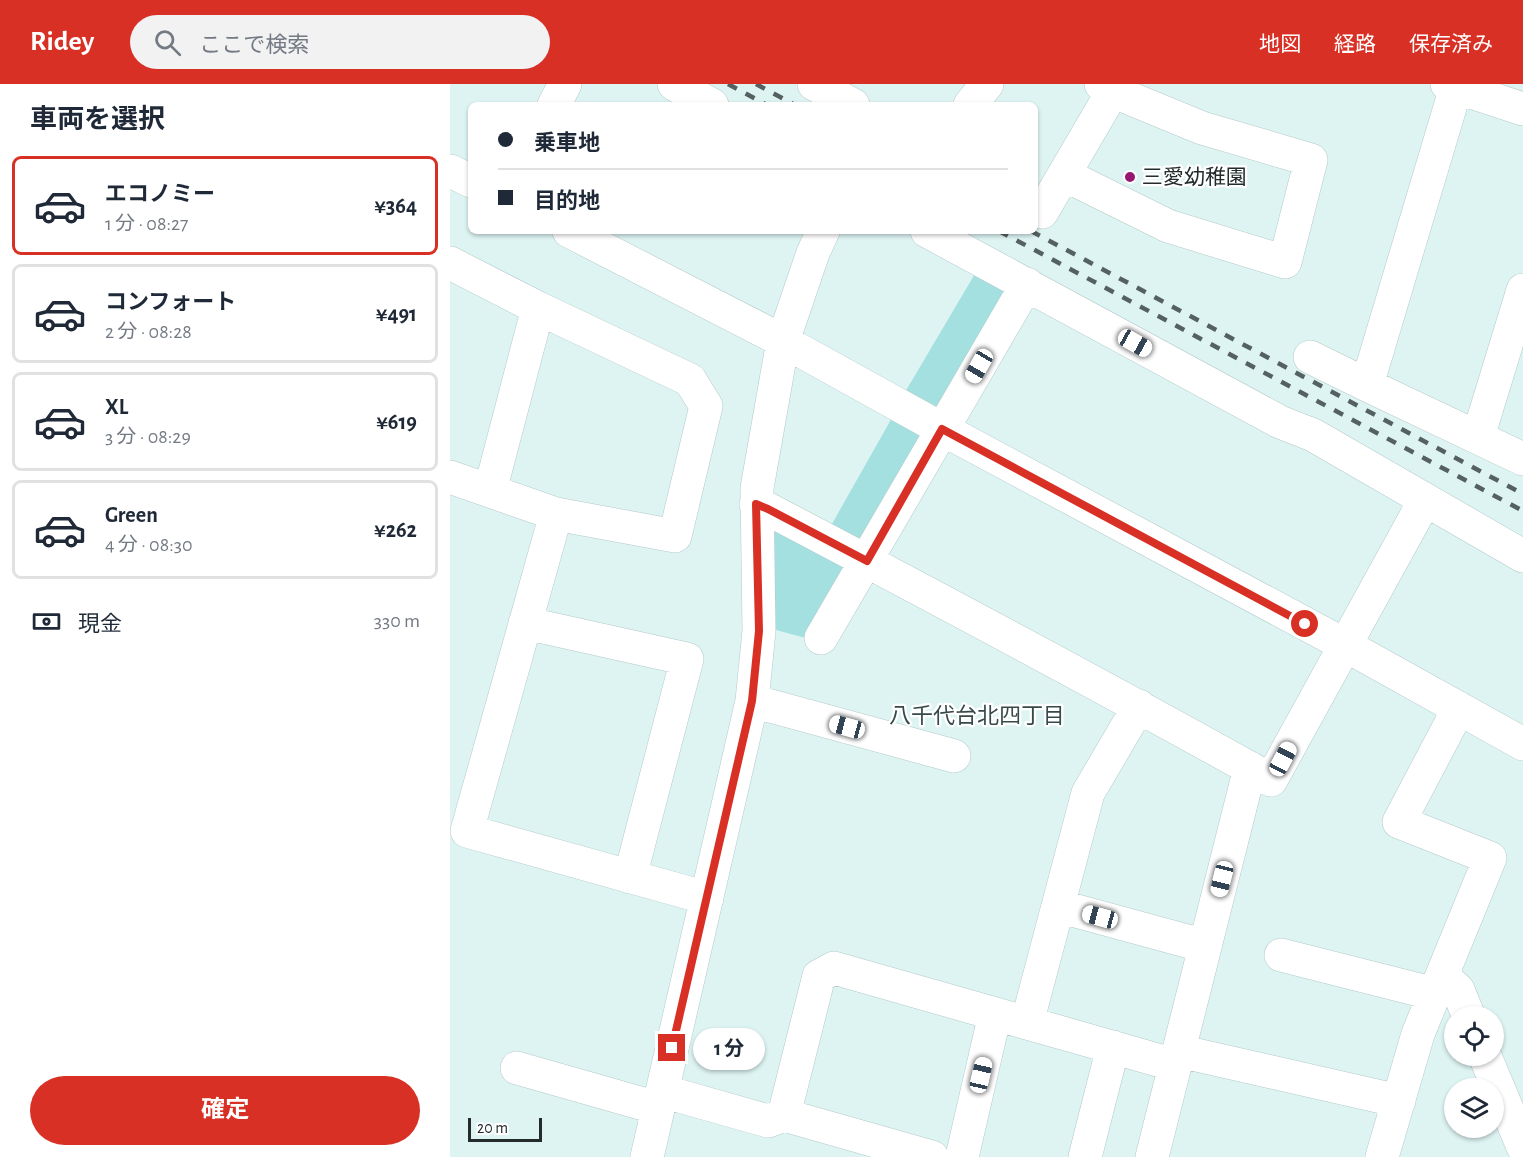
<!DOCTYPE html>
<html lang="ja">
<head>
<meta charset="utf-8">
<style>
  :root { --surface:#fff; --page:#f2f2f3; --text:#1f2937; --muted:#747a83; --line:#e0e1e3; --accent:#d93025 }
  body { margin:0; font-family:"Alegreya Sans","Noto Sans JP",sans-serif; background:var(--page); color:var(--text); height:100vh; display:flex; flex-direction:column; font-size:22px; white-space:nowrap }
  * { box-sizing:border-box; margin:0 }
  p { font-size:20px; color:var(--muted) }
  .icon { flex:none; width:33px; height:33px; fill:none; stroke:currentColor; stroke-width:2; stroke-linecap:round; stroke-linejoin:round }
  .map { position:relative; flex:1; overflow:hidden }
  .panel { display:flex; flex-direction:column; background:var(--surface); width:450px }
  .panel>* { flex:none }
  .top-card { position:absolute; left:18px; top:18px; width:570px; height:132px; border-radius:9px; box-shadow:0 2px 4px #0004; display:grid; align-content:center; height:132px; padding:0 30px; background:var(--surface) }
  .tools { position:absolute; left:994px; top:922px; display:grid; gap:12px }
  .tools a { display:grid; place-items:center; width:60px; height:60px; border-radius:50%; background:var(--surface); box-shadow:0 2px 4px #0004; font-size:30px }
  .scale { position:absolute; left:18px; bottom:15px; width:74px; box-sizing:border-box; padding-left:6px; border:3px solid #232c2b; border-top:0; font-size:16px; line-height:21px; white-space:nowrap; color:#232c2b; -webkit-text-stroke:4px #fff; paint-order:stroke }
  .end { position:absolute; width:27px; height:27px; margin:-14px; border:8px solid #d93025; background:#fff; box-shadow:0 0 0 3px #fff }
  .from { border-radius:50% }
  .bubble { position:absolute; height:42px; border-radius:21px; background:var(--surface); box-shadow:0 2px 4px #0004; font-size:20px; font-weight:700; line-height:42px; text-align:center }
  .car { position:absolute; width:18px; height:36px; margin:-18px -9px; border-radius:8px; box-shadow:0 0 4px 2px #0007; background:linear-gradient(#fff 24%,#345 0 40%,#fff 0 76%,#345 0 86%,#fff 0) }
  .top-card b { display:flex; align-items:center; gap:21px; height:57px; font-size:22px }
  .top-card b+b { border-top:2px solid var(--line) }
  .top-card i { width:15px; height:15px; background:var(--text) }
  ul { padding:0; list-style:none }
  li { display:flex; align-items:center; gap:18px; height:99px; margin:0 12px 9px; padding:0 18px; border:3px solid var(--line); border-radius:9px }
  li div { flex:1 }
  li b { display:block; font-size:22px }
  li em { font-style:normal; font-weight:700 }
  li.selected { border-color:var(--accent) }
  li>.icon { width:54px; height:54px; stroke-width:1.5 }
  h2 { padding:0 30px; font-size:27px; line-height:72px }
  .pay { display:flex; align-items:center; gap:15px; height:66px; padding:0 30px; font-size:22px }
  .pay p { margin-inline-start:auto }
  .cta { display:flex; gap:12px; margin-top:auto; padding:12px 30px }
  .cta a { flex:1; height:69px; border-radius:36px; background:var(--accent); color:#fff; font-size:24px; font-weight:700; line-height:69px; text-align:center }
  header { display:flex; align-items:center; gap:36px; box-sizing:border-box; height:84px; padding:0 30px; background:var(--accent); color:#fff }
  header strong { font-size:28px }
  nav { display:flex; gap:33px; margin-inline-start:auto; font-size:21px }
  .search { width:420px; height:54px; background:var(--page); display:flex; align-items:center; gap:15px; box-sizing:border-box; padding:0 21px; border-radius:33px; color:var(--muted); font-size:22px }
  main { display:flex; flex:1; min-height:0 }
  .map>svg:first-child { display:block }
</style>
</head>
<body>
<header>
<strong>Ridey</strong>
<div class="search"><svg class="icon" aria-label="search" viewBox="0 0 24 24"><circle cx="10" cy="10" r="6"/><path d="M15 15l6 6"/></svg>ここで検索</div>
<nav><a>地図</a><a>経路</a><a>保存済み</a></nav>
</header>
<main>
<section class="panel">
<h2>車両を選択</h2>
<ul>
<li class="selected"><svg class="icon" aria-label="car" viewBox="0 0 24 24"><path d="M5 17H2v-5l4-1 3-4h7l3 4 3 1v5h-3M9 17h6M6 11h13"/><circle cx="7" cy="17" r="2"/><circle cx="17" cy="17" r="2"/></svg><div><b>エコノミー</b><p>1 分 · 08:27</p></div><em>¥364</em></li>
<li><svg class="icon" aria-label="car" viewBox="0 0 24 24"><path d="M5 17H2v-5l4-1 3-4h7l3 4 3 1v5h-3M9 17h6M6 11h13"/><circle cx="7" cy="17" r="2"/><circle cx="17" cy="17" r="2"/></svg><div><b>コンフォート</b><p>2 分 · 08:28</p></div><em>¥491</em></li>
<li><svg class="icon" aria-label="car" viewBox="0 0 24 24"><path d="M5 17H2v-5l4-1 3-4h7l3 4 3 1v5h-3M9 17h6M6 11h13"/><circle cx="7" cy="17" r="2"/><circle cx="17" cy="17" r="2"/></svg><div><b>XL</b><p>3 分 · 08:29</p></div><em>¥619</em></li>
<li><svg class="icon" aria-label="car" viewBox="0 0 24 24"><path d="M5 17H2v-5l4-1 3-4h7l3 4 3 1v5h-3M9 17h6M6 11h13"/><circle cx="7" cy="17" r="2"/><circle cx="17" cy="17" r="2"/></svg><div><b>Green</b><p>4 分 · 08:30</p></div><em>¥262</em></li>
</ul>
<div class="pay"><svg class="icon" aria-label="cash" viewBox="0 0 24 24"><path d="M3 7h18v10H3z"/><circle cx="12" cy="12" r="2"/></svg>現金<p>330 m</p></div>
<div class="cta"><a>確定</a></div>
</section>
<div class="map">
<svg width="1073" height="1073" viewBox="0 0 1073 1073">
  <rect width="100%" height="100%" fill="#ddf4f3"/>
  <path fill="#a3e0df" d="M 526,188 L 555,205 L 558,214 L 491,327 L 454,310 Z
    M 443,332 L 474,350 L 415,464 L 378,447 Z
    M 322,444 L 400,480 L 363,556 L 326,546 Z"/>
  <g fill="none" stroke-linecap="round" stroke-linejoin="round">
    <defs>
      <path id="minor" d="M 224,0 L 262,21
        M 364,0 L 403,21
        M 997,0 L 1073,25
        M 104,21 L 115,0
        M 520,21 L 537,0
        M 0,87 L 21,97
        M 615,91 L 718,142 L 835,178 L 861,76 L 752,44 L 662,7 L 651,0
        M 592,128 L 667,0
        M 119,147 L 333,257 L 492,345 L 895,561 L 1073,660
        M 477,147 L 830,338 L 863,351 L 1073,472
        M 0,179 L 88,224 L 240,296 L 256,322 L 225,452 L 106,430 L 0,393
        M 860,273 L 917,301 L 1073,375
        M 917,301 L 1007,0
        M 1028,353 L 1073,206
        M 40,407 L 88,224
        M 306,420 L 318,425 C 487,514 655,603 821,696 L 975,416
        M 106,430 L 17,747 L 257,814
        M 75,539 L 237,575 L 180,793
        M 371,554 L 577,200
        M 302,617 L 504,672
        M 608,822 L 755,862
        M 831,871 L 985,910
        M 992,891 L 1008,906 L 1019,933
        M 577,939 L 638,709 L 689,622
        M 729,967 L 949,1017
        M 1035,972 L 1073,1063
        M 67,984 L 197,1021 L 207,1028
        M 212,1007 L 318,1037 L 334,1031 L 482,1073
        M 334,1031 L 369,892 L 384,884 L 725,981
        M 197,1073 L 302,617 L 309,547 L 307,404 L 333,257 L 363,169 L 373,147
        M 512,1073 L 545,930
        M 635,1073 L 663,963
        M 702,1073 L 800,684
        M 932,1073 L 968,950 L 1040,774 L 949,738 L 1009,624"/>
    </defs>
    <use href="#minor" stroke="#b4cac9" stroke-width="34"/>
    <use href="#minor" stroke="#fff" stroke-width="33"/>
    <path stroke="#556160" stroke-width="4.5" stroke-dasharray="10 10" stroke-linecap="butt" d="M 278,0 L 317,21
      M 306,0 L 345,21
      M 549,147 L 1073,427
      M 581,147 L 1073,410"/>
  </g>
  <g fill="none" stroke-linecap="round" stroke-linejoin="round">
    <path stroke="#d93025" stroke-width="8" d="M 222,964 L 302,617 L 309,547 L 306,420 L 318,425 L 417,477 L 492,345 L 855,540"/>
  </g>
  <circle fill="#971871" stroke="#fff" stroke-width="2" cx="680" cy="93" r="6"/>
  <g text-anchor="middle" dominant-baseline="central" stroke-width="4.5" stroke-linejoin="round" paint-order="stroke">
    <g font-size="21" fill="#232c2b" stroke="#fff" text-anchor="start">
      <text x="692" y="93">三愛幼稚園</text>
    </g>
    <g font-size="22" fill="#374a49" stroke="#fff">
      <text x="527" y="632">八千代台北四丁目</text>
    </g>
  </g>
</svg>
<div class="tools">
<a><svg class="icon" aria-label="locate" viewBox="0 0 24 24"><circle cx="12" cy="12" r="6"/><path d="M12 2v4M12 18v4M2 12h4M18 12h4"/></svg></a>
<a><svg class="icon" aria-label="layers" viewBox="0 0 24 24"><path d="M12 4l9 5-9 5-9-5zM3 14l9 5 9-5"/></svg></a>
</div>
<div class="scale">20 m</div>
<i class="end from" style="left:855px;top:540px"></i>
<i class="end" style="left:222px;top:964px"></i>
<div class="bubble" style="left:243px;top:944px;width:72px">1 分</div>
<i class="car" style="left:685px;top:259px;rotate:119deg"></i>
<i class="car" style="left:529px;top:282px;rotate:210deg"></i>
<i class="car" style="left:397px;top:643px;rotate:285deg"></i>
<i class="car" style="left:833px;top:675px;rotate:28deg"></i>
<i class="car" style="left:772px;top:795px;rotate:194deg"></i>
<i class="car" style="left:650px;top:833px;rotate:285deg"></i>
<i class="car" style="left:531px;top:991px;rotate:13deg"></i>
<div class="top-card">
<b><i class="from"></i>乗車地</b>
<b><i></i>目的地</b>
</div>
</div>
</main>
</body>
</html>
